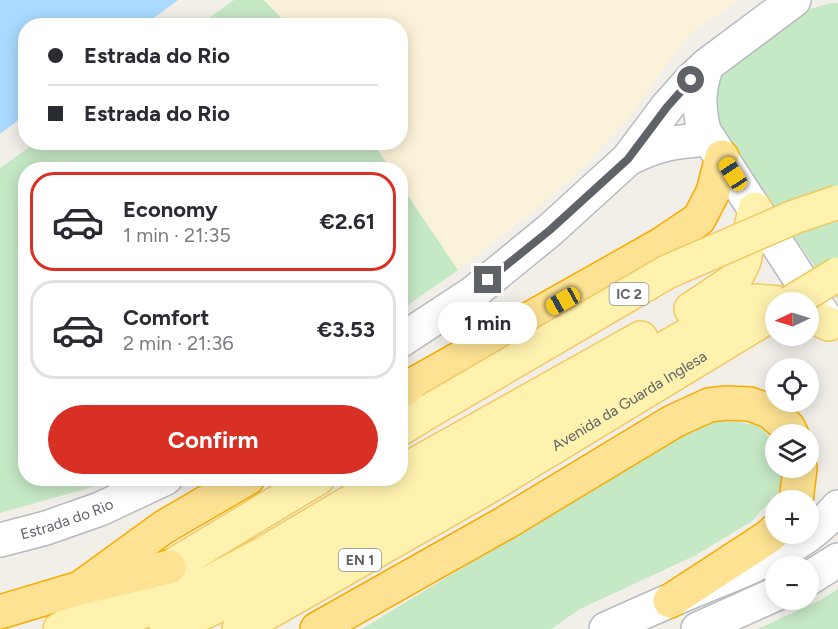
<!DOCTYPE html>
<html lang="en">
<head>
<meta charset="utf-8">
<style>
  :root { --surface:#fff; --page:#f7f7f7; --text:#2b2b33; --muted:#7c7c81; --line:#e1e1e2; --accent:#d93025 }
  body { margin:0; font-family:Figtree,sans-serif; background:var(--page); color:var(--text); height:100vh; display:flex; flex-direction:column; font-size:22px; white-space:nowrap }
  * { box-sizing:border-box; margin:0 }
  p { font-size:20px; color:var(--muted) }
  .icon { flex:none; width:33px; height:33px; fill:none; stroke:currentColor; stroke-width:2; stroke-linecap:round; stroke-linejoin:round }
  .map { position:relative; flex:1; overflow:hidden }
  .sheet { position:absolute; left:18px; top:162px; width:390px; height:324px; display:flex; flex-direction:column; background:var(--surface); border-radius:24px; box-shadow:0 3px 15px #0003 }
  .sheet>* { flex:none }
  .hud { position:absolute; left:18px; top:18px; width:390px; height:132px; border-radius:24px; box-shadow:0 3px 15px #0003; display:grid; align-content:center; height:132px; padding:0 30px; background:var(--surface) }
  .needle { width:39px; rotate:266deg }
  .buttons { position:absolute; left:765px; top:292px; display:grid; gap:12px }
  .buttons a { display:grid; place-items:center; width:54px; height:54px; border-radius:50%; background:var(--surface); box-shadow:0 3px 15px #0003; font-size:30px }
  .end { position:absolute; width:27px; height:27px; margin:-14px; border:8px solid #5f6368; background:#fff; box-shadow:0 0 0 3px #fff }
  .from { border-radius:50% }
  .bubble { position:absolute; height:42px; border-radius:21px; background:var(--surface); box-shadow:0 3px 15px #0003; font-size:20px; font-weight:700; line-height:42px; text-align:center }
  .car { position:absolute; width:18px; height:36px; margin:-18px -9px; border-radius:8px; box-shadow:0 0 4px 2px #0007; background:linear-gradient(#f5c518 24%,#345 0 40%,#f5c518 0 76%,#345 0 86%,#f5c518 0) }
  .hud b { display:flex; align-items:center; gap:21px; height:57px; font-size:22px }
  .hud b+b { border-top:2px solid var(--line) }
  .hud i { width:15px; height:15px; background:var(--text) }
  ul { padding:10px 0 0; list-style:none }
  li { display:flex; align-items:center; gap:18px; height:99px; margin:0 12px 9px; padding:0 18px; border:3px solid var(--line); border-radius:24px }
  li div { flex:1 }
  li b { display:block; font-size:22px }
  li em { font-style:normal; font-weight:700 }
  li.active { border-color:var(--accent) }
  li>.icon { width:54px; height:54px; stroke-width:1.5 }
  .action { display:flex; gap:12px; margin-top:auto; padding:12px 30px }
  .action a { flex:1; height:69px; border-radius:36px; background:var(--accent); color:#fff; font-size:24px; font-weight:700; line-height:69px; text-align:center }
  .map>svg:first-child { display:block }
</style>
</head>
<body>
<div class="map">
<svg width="838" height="629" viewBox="0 0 838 629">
  <rect width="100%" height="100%" fill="#f1efe8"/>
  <path fill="#c5e8c5" d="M 234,0 L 264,0 L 288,25 L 199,25 Z
    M 831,3 L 838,3 L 838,300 L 723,134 L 714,112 L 715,86 L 727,65 L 810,9 Z
    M 35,143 L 373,143 L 391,169 L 26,170 L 26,478 L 111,479 L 92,487 L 0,513 L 0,168 Z
    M 400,184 L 458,270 L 401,310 L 400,310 Z
    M 725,419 L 759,426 L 775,443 L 776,468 L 784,468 L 785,485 L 751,522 L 694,556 L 580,609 L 551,629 L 362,629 L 686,431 Z
    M 838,589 L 838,629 L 757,629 L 821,600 Z"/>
  <path fill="#fbf3d9" d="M 264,0 L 739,0 L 688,35 L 628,118 L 583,168 L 532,212 L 458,270 L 401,184 L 400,170 L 391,169 L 373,143 L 400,142 L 400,26 L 288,25 Z"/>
  <path fill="#aadaff" d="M 0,0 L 178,0 L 144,25 L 26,26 L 25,115 L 0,134 Z"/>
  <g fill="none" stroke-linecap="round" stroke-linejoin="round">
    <defs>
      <g id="secondary">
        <path d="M 707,65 C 698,91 698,104 704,131 L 824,316"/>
        <path d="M 628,159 C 660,143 674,142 709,139"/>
        <path d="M 400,341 L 473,293 L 550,230 L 628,159 L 667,107 L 691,80 L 707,65 L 794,0"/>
        <path id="s1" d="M 0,540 L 46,528 L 100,509 L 166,478"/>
        <path d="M 808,579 L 838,560"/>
        <path d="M 606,629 C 637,615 668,601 700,588 C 748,568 804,549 838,507"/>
        <path d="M 698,629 L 776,594"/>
      </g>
      <g id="primary">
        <path d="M 691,309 L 735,280 L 744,261 L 755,209"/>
        <path d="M 808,314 L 829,324"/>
        <path d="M 400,429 L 431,410"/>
        <path d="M 400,473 L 641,338"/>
        <path d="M 60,629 L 109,604 L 318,478"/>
        <path d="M 102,629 L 210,582 L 266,552 L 391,478"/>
        <path d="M 166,629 L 231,600 L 736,307 L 756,301 L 780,303"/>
        <path id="s2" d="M 239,629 L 481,491 L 776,312"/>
      </g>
      <path id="highway" d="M 400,392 L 662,244 L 699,219 L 713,192 L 722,157
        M 796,501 L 800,468
        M 80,588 L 164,527 L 248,478
        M 670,601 L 768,537 L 776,530
        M 0,612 L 80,588 L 169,567
        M 317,629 L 505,523 L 674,421 L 709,405 L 726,403 L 750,404 L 769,411 L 788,427 L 792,435"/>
    </defs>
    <use href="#secondary" stroke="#b6babf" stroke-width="36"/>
    <use href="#primary" stroke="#f2c960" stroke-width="36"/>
    <use href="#highway" stroke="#f9ab00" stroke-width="36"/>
    <use href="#secondary" stroke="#fff" stroke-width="33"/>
    <use href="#primary" stroke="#fff2af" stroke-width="33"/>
    <use href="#highway" stroke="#fde293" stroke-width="33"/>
    <defs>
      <path id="primary-bridge" d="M 790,303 L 838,274
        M 431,410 L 667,272 L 794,217 L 838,202"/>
    </defs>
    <use href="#primary-bridge" stroke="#f2c960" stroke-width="36" stroke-linecap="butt"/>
    <use href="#primary-bridge" stroke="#fff2af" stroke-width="33"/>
  </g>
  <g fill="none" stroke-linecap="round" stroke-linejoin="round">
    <path stroke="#5f6368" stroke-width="8" d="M 488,280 L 550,230 L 628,159 L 667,107 L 691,80"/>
  </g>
  <g text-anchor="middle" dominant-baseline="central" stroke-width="4.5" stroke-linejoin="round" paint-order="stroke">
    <g fill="#fff" stroke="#8f9295" stroke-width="1.5">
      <rect x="609.5" y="283" width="39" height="22" rx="4.5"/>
      <rect x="339" y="549" width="42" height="22" rx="4.5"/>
    </g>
    <g font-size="14" font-weight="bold" fill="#5f6368">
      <text x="629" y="294">IC 2</text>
      <text x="360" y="560">EN 1</text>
    </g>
    <g font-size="15" fill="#5f6368" stroke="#fff">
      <text stroke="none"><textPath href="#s2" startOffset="452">Avenida da Guarda Inglesa</textPath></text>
      <text stroke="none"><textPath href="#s1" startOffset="70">Estrada do Rio</textPath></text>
    </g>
  </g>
</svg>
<div class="buttons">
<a><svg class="needle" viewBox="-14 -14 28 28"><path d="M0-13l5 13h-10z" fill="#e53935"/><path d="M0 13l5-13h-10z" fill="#7c7c81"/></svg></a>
<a><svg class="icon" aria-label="locate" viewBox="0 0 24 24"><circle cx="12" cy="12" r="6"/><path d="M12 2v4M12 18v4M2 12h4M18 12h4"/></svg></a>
<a><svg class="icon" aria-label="layers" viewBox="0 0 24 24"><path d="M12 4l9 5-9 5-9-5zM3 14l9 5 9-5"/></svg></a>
<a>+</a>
<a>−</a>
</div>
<i class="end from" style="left:691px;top:80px"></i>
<i class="end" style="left:488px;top:280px"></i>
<div class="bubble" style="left:438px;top:302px;width:99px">1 min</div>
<i class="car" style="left:733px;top:174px;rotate:327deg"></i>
<i class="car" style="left:563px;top:301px;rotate:241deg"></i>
<div class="hud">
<b><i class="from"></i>Estrada do Rio</b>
<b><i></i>Estrada do Rio</b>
</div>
<section class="sheet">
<ul>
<li class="active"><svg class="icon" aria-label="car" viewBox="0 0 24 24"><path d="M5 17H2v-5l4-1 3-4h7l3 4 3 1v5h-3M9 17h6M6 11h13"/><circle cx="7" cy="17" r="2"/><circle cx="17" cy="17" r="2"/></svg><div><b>Economy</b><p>1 min · 21:35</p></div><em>€2.61</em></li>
<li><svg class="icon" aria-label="car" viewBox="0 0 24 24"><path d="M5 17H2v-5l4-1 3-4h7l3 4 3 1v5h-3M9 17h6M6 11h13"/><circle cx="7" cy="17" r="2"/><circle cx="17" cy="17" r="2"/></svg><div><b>Comfort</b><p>2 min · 21:36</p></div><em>€3.53</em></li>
</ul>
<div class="action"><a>Confirm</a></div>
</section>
</div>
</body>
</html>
